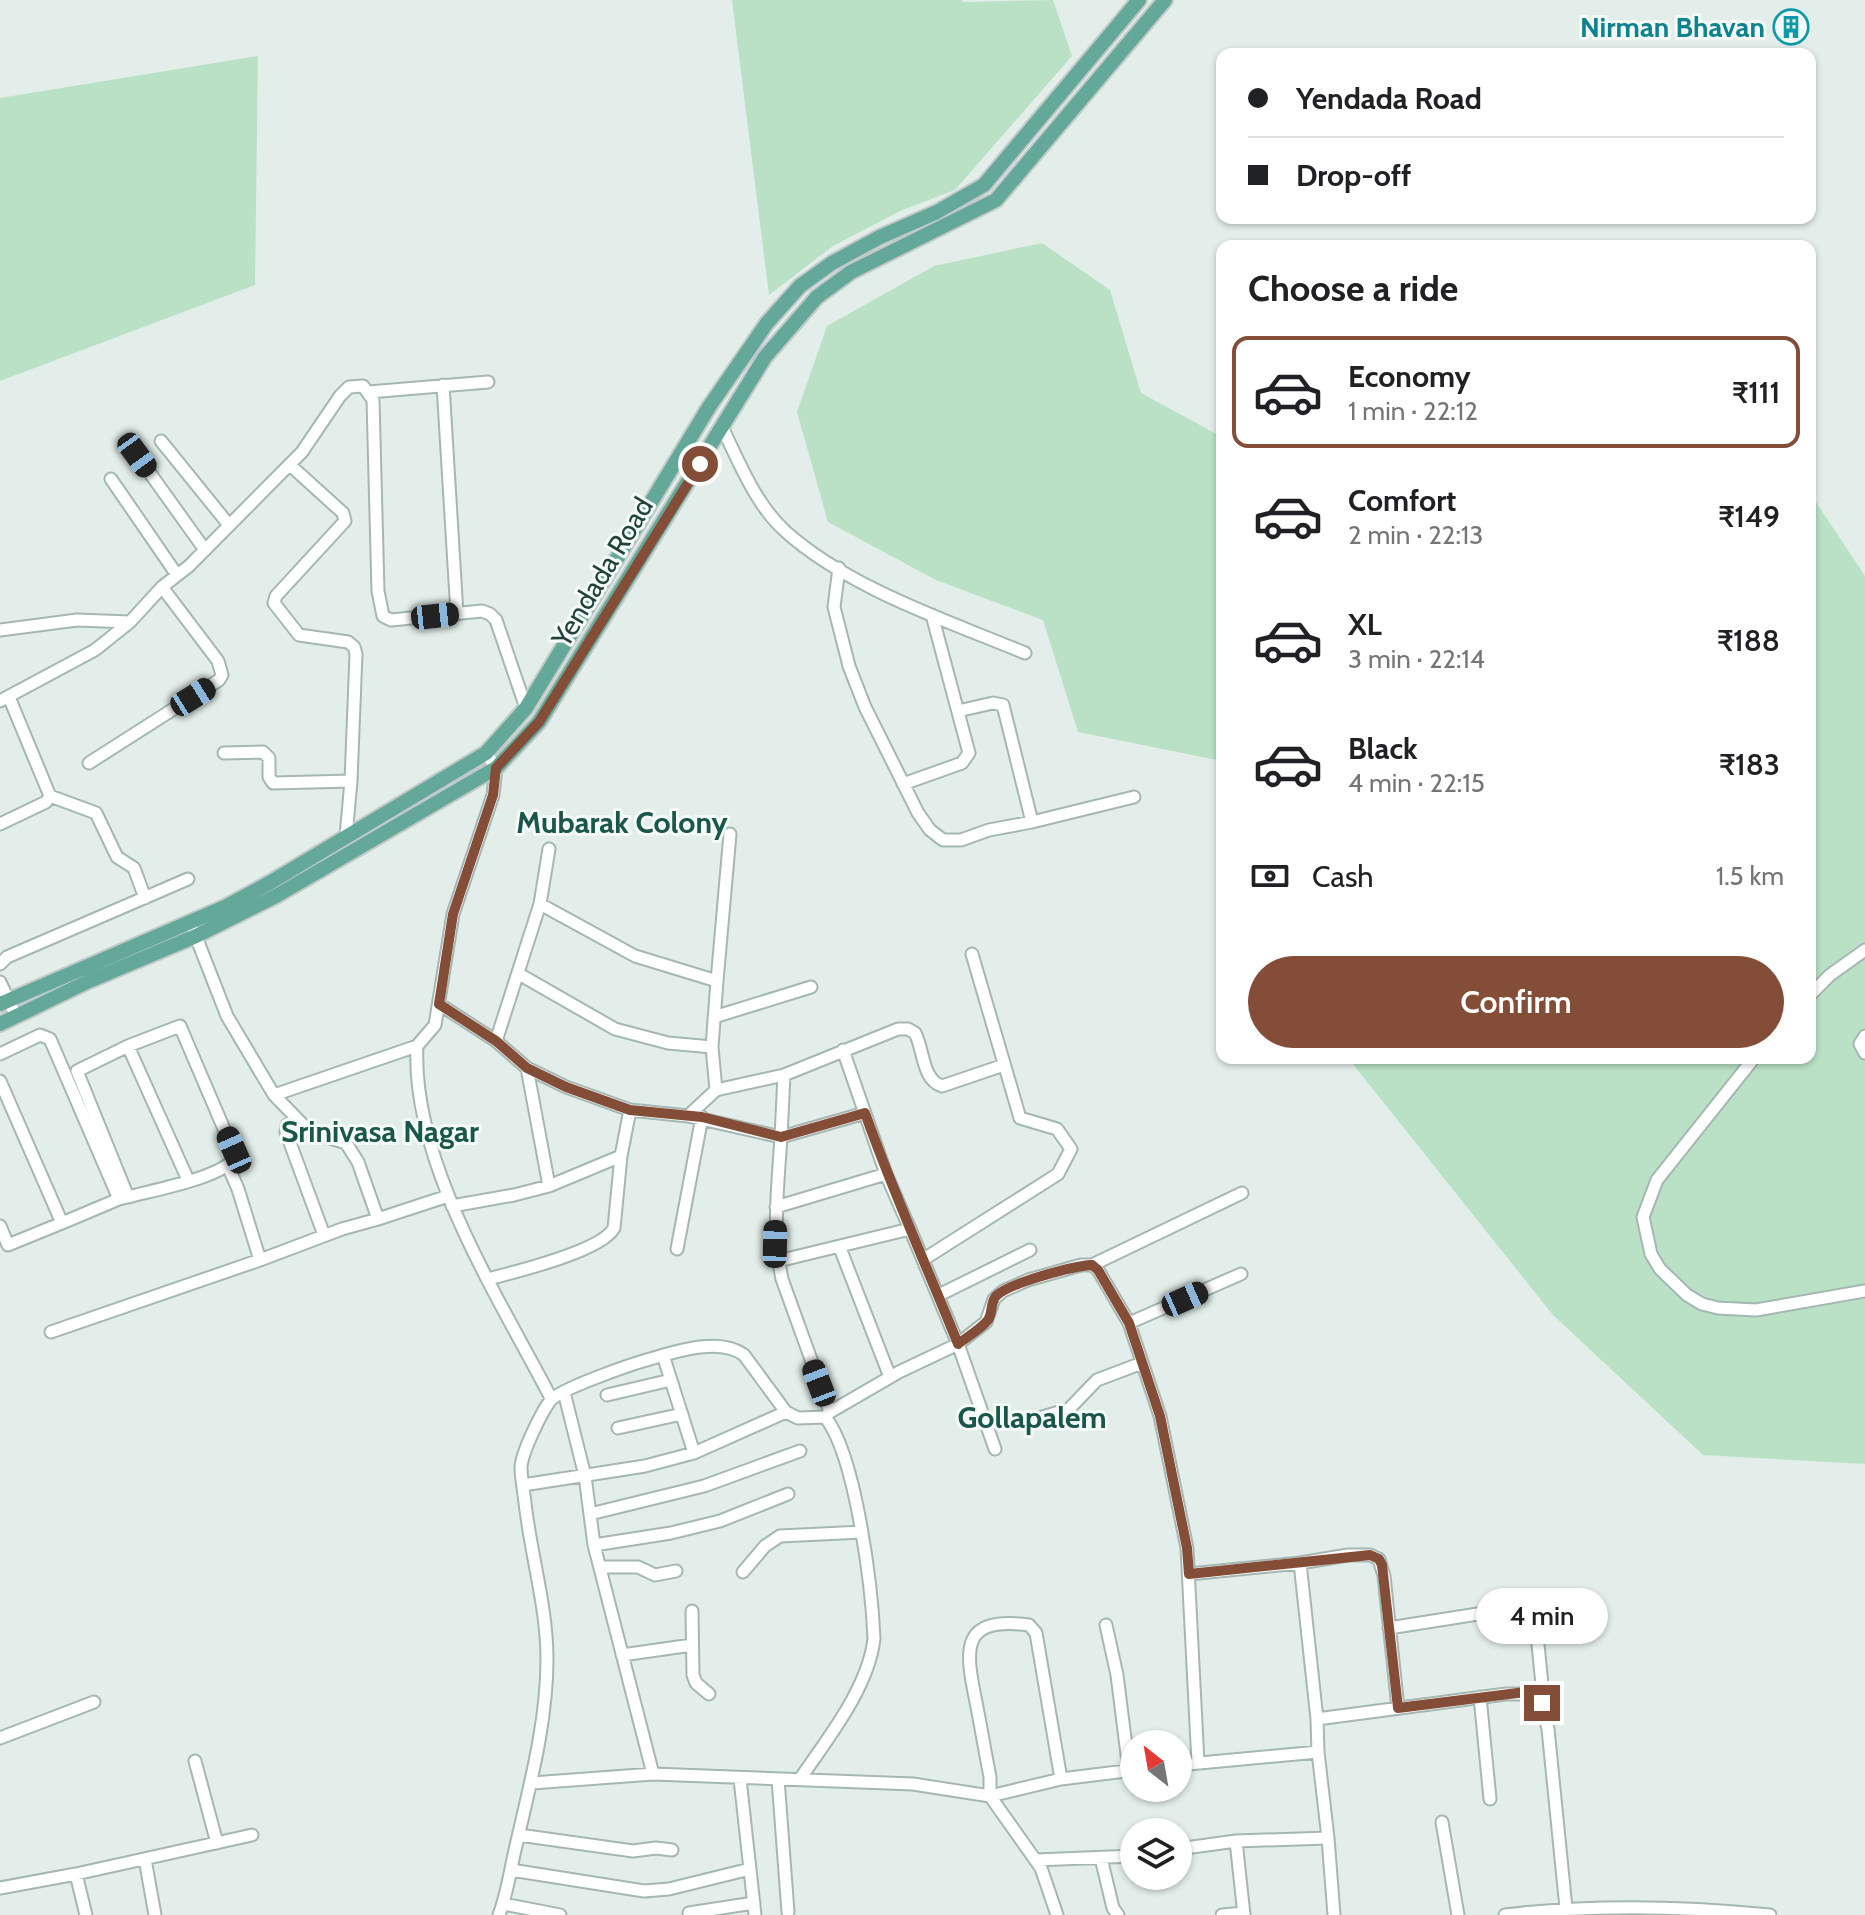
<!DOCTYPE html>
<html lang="en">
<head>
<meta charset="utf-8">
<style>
  :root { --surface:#fff; --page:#f6f6f6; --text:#202124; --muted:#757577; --line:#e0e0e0; --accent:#844d38 }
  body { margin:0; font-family:Cabin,sans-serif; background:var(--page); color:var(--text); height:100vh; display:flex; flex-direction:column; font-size:30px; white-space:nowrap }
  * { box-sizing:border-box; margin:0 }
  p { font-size:26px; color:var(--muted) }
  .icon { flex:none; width:44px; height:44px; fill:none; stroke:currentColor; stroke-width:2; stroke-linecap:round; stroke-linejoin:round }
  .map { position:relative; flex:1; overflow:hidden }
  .details { position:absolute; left:1216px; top:240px; width:600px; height:824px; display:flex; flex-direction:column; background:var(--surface); border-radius:16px; box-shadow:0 2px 6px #0004 }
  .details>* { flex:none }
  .guide { position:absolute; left:1216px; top:48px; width:600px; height:176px; border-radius:16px; box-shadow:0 2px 6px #0004; display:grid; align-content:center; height:176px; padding:0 32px; background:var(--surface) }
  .needle { width:52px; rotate:329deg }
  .tools { position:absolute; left:1120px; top:1730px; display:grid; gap:16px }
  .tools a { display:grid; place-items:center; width:72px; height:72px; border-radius:50%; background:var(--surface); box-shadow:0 2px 6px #0004; font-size:40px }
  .end { position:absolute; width:36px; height:36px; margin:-18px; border:10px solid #844d38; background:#fff; box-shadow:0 0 0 4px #fff }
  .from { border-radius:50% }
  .bubble { position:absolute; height:56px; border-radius:28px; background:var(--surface); box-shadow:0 2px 6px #0004; font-size:26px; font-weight:600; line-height:56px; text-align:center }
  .car { position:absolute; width:24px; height:48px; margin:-24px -12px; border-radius:10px; box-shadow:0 0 6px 2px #0007; background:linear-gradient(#222 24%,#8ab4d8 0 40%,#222 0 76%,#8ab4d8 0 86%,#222 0) }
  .guide b { display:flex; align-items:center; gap:28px; height:76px; font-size:30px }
  .guide b+b { border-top:2px solid var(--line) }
  .guide i { width:20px; height:20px; background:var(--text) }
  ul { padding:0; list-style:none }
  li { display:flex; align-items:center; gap:24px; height:112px; margin:0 16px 12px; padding:0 16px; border:4px solid transparent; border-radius:16px }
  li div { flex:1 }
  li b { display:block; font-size:30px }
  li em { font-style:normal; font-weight:600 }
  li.active { border-color:var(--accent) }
  li>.icon { width:72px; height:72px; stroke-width:1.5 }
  h2 { padding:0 32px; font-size:36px; line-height:96px }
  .pay { display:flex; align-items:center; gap:20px; height:88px; padding:0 32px; font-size:30px }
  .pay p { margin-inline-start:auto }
  .action { display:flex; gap:16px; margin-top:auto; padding:16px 32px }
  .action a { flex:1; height:92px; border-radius:48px; background:var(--accent); color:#fff; font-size:32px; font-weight:600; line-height:92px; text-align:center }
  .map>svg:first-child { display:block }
</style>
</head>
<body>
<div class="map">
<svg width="1865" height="1915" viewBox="0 0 1865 1915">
  <rect width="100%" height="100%" fill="#e3eeea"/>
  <path fill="#bae1c6" d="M 732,0 L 962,0 L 963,2 L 1053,0 L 1072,56 L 955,190 L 900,211 L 833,246 L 769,295 Z
    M 258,56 L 255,285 L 0,381 L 0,98 Z
    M 1042,243 L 1110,290 L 1141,393 L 1222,437 L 1222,761 L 1078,732 L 1043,620 L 936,580 L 828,522 L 797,412 L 827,326 L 934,266 Z
    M 1810,493 L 1865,576 L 1865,1464 L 1703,1455 L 1553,1315 L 1348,1058 L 1810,1058 Z"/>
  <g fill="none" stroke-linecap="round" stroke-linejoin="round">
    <defs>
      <path id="minor" d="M 443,385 L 457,614
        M 369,392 L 488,382
        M 722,427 C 739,462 756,505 785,531 C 848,588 948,621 1025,653
        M 161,441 L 229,525
        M 137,455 L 205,550
        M 111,479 L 177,575
        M 839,568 L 834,607 L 849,666 L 865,707 L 918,813 L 930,830 L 943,840 L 961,840 L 989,830 L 1032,822 L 1134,797
        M 0,630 L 77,620 L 130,622
        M 0,701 L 95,650 L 130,622 L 162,587 L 189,566 L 302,452 L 340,396 L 349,387 L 363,386 L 373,400 L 378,591 L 383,616 L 391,620 L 482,611 L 490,614 L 496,620 L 526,708
        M 958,711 L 993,703 L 1003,705 L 1032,822
        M 224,753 L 263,752 L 269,758 L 269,777 L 273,783 L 351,781 L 356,654 L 354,647 L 348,642 L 299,635 L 274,603 L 276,596 L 345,521 L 343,513 L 290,465
        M 89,763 L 219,680 L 222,675 L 218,661 L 162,587
        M 903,784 L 962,763 L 969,753 L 932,615
        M 50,796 L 96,813 L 117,857 L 134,868 L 145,898
        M 0,824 L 46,802 L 50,796 L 9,697
        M 346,836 L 351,781
        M 540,904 L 549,849
        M 193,929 L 227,1016 L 274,1095 L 310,1132 L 346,1143 L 358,1162 L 378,1219 L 448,1196
        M 0,964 L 7,957 L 188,879
        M 519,974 L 615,1029 L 668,1043 L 712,1047
        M 717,981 L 730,834
        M 0,982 L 16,1016
        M 1810,995 L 1830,975 L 1865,950
        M 439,1004 L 496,1041 L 527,1068 L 566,1087 L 630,1110
        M 714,1017 L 811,987
        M 1865,1036 L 1860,1044 L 1865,1053
        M 496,1041 L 540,904 L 635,956 L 717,981 L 712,1047 L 716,1090
        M 128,1046 L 188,1180
        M 417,1046 C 411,1162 499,1298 551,1398
        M 843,1050 L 886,1174
        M 0,1054 L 40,1035 L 50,1039 L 119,1199 L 62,1223 L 0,1081
        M 1754,1058 L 1657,1180 L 1643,1217 L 1651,1254 L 1660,1269 L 1687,1295 L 1702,1304 L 1718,1308 L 1756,1310 L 1865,1291
        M 527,1068 L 549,1186
        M 274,1095 L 417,1046 L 435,1025 L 453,914 L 493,795 L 496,768 L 486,753
        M 688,1116 L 781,1137 L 784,1075
        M 296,1119 L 287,1125 L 286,1132 L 324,1235
        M 228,1166 L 238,1189 L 260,1260
        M 119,1199 L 128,1197 C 153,1190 222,1178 236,1157 L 180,1026 L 128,1046 L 77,1071 L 128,1197
        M 452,1206 L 514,1195 L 549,1186 L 621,1156
        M 776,1207 L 886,1174 L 910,1229
        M 0,1226 L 8,1245 L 62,1223
        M 840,1248 L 890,1377
        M 677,1249 L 702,1117
        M 924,1259 L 1058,1174 L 1071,1149 L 1057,1129 L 1020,1118 L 972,954
        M 778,1261 L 910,1229 L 958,1344 L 995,1449
        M 1092,1265 L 1242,1193
        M 488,1279 C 515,1272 602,1251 614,1228 L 621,1156 L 630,1110 L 688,1116 L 716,1090 L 784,1075 L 898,1029 L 908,1029 L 915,1033 C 924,1050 922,1080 942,1086 L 1004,1065
        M 939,1295 L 1030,1250
        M 1129,1323 L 1241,1274
        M 51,1332 L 260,1260 L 342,1229 L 378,1219
        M 663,1355 L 694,1453
        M 564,1392 L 585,1476 L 594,1545 L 653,1774
        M 607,1395 L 671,1380
        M 830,1412 L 782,1279 C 772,1231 778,1185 781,1137 L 865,1113
        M 825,1417 L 830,1412 L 899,1372 L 958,1344 L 986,1322 L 994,1299 L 1003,1291 L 1028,1280 L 1081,1265 L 1092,1265 L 1098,1270 L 1129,1323 L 1160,1416 L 1187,1548 L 1198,1763
        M 1026,1422 L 1069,1409 L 1097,1380 L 1142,1363
        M 618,1428 L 682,1414
        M 523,1485 L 645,1466 L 694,1453 L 786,1412
        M 590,1514 L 704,1486 L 800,1451
        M 594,1545 L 671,1533 L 720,1521 L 788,1494
        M 1300,1563 L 1317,1719 L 1318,1752
        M 600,1567 L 638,1567 L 655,1575 L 676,1571
        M 743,1572 L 765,1546 L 780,1536 L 862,1532
        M 1189,1574 L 1300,1563 L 1348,1555 L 1370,1555 L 1379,1559 L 1384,1576 L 1398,1708
        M 692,1611 L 693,1675 L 696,1683 L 709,1694
        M 1106,1625 L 1117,1675 L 1129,1770
        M 1389,1628 L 1503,1610 L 1519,1610 L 1531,1614 L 1536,1625 L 1544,1704
        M 622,1655 L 692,1645
        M 1480,1697 L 1490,1799
        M 1317,1719 L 1506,1694 L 1534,1694 L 1542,1703 L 1548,1729 L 1566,1908
        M 0,1738 L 94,1702
        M 195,1761 L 217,1843
        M 1178,1765 L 1318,1752 L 1328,1838
        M 740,1779 L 755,1915
        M 778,1779 L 788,1912
        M 1061,1779 L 1036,1633 L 1029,1625 C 960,1616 965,1649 976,1702 C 981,1727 985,1752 990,1777 L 990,1796 L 1061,1779 L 1134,1770
        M 532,1783 L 653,1774 L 913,1784 L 990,1796 L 1041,1868 L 1057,1915
        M 1442,1822 L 1458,1915
        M 519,1835 L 633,1851 L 656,1848 L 672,1850
        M 1178,1849 L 1236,1841
        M 1101,1858 L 1113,1908 L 1118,1915
        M 145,1859 L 155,1915
        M 1036,1860 L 1134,1856
        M 511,1870 L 644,1891 L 669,1889 L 750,1869
        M 76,1874 L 86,1915
        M 0,1888 L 76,1874 L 252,1835
        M 504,1904 L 560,1915
        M 689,1913 L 754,1903
        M 499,1915 C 507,1894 510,1872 515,1850 C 529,1788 547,1724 547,1659 C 547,1607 531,1556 525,1503 C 524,1492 521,1479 521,1467 C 522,1452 541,1413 550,1401 C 559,1389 632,1364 650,1359 C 677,1351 720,1337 744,1355 L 786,1412 L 798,1418 L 825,1417 C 856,1455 872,1589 874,1639 C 868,1689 827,1739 800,1779
        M 1222,1915 L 1244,1913
        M 1244,1915 L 1236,1841 L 1328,1838 L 1334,1915
        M 1505,1915 C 1594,1904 1681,1906 1770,1915"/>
      <path id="major" d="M 0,1004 L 225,907 L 271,882 L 486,753 L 526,708 L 709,407 L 767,323 L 800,286 L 832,263 L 880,237 L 937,212 L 984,185 L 1139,0
        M 0,1024 L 89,981 L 196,936 L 276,896 L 496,768 L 539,722 L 765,357 L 817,297 L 851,272 L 996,200 L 1165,0"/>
    </defs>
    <use href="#minor" stroke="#a5b7b2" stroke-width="15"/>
    <use href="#major" stroke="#c1cac8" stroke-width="18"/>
    <use href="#minor" stroke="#fff" stroke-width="11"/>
    <use href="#major" stroke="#63a899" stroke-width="14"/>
  </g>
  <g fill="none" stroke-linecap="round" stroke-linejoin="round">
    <path stroke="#844d38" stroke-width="10" d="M 700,464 L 539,722 L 496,768 L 493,795 L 453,914 L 439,1004 L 496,1041 L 527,1068 L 566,1087 L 630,1110 L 702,1117 L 781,1137 L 865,1113 C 893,1192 927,1267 958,1344 C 967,1337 981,1329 988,1320 C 993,1313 990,1303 996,1296 C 1009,1283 1073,1266 1092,1265 L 1098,1270 L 1129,1323 L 1160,1416 L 1187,1548 L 1189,1574 L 1370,1555 L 1379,1559 L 1382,1565 L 1398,1708 L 1526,1692 L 1534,1694 L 1542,1703"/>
  </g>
  <defs>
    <symbol id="building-ring" viewBox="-11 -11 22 22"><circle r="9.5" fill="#f4faf7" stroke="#0f9aa8" stroke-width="1.5"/><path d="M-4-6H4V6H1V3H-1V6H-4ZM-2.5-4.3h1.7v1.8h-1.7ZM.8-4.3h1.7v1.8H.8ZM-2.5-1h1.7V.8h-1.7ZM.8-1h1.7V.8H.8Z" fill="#0f9aa8"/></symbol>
  </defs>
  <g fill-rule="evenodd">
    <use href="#building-ring" x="1771" y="7" width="40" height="40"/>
  </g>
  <g text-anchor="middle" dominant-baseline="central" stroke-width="6" stroke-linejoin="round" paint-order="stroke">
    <g font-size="28" font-weight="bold" fill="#0d838f" stroke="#f4faf7" text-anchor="end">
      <text x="1765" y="27">Nirman Bhavan</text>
    </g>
    <g font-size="28" fill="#21423a" stroke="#f4faf7">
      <text transform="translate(602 572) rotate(-59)">Yendada Road</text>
    </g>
    <g font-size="30" font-weight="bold" fill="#1a564a" stroke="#f4faf7">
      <text x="622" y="822">Mubarak Colony</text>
      <text x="380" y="1131">Srinivasa Nagar</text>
      <text x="1032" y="1417">Gollapalem</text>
    </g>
  </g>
</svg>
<div class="tools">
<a><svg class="needle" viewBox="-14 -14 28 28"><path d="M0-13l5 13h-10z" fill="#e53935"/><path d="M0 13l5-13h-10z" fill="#757577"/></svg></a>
<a><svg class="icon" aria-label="layers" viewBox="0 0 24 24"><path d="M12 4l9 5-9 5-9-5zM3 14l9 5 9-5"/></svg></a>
</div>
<i class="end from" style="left:700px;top:464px"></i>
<i class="end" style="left:1542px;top:1703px"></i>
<div class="bubble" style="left:1476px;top:1588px;width:132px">4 min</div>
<i class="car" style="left:137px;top:455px;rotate:144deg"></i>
<i class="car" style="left:435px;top:616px;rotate:84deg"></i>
<i class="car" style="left:193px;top:697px;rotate:58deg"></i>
<i class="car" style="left:234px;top:1150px;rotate:336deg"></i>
<i class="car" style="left:775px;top:1244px;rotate:1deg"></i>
<i class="car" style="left:1185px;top:1299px;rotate:66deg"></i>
<i class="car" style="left:819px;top:1383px;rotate:339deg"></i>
<div class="guide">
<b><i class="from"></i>Yendada Road</b>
<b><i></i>Drop-off</b>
</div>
<section class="details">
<h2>Choose a ride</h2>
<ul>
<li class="active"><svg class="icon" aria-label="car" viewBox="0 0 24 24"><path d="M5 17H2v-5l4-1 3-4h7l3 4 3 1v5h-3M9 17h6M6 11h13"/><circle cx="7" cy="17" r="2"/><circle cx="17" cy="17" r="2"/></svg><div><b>Economy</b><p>1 min · 22:12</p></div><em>₹111</em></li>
<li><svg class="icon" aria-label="car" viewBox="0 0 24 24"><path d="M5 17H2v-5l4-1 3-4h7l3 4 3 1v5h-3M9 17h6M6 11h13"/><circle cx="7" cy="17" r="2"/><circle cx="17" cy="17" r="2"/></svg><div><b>Comfort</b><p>2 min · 22:13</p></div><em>₹149</em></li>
<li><svg class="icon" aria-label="car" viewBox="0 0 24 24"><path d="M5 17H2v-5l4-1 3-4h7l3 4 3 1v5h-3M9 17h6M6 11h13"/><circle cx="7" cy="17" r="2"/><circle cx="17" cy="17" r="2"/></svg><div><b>XL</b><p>3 min · 22:14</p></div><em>₹188</em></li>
<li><svg class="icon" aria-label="car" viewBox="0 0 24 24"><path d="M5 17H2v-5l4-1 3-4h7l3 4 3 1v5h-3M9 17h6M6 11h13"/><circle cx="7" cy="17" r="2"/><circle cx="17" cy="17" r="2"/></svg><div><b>Black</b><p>4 min · 22:15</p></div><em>₹183</em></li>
</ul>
<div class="pay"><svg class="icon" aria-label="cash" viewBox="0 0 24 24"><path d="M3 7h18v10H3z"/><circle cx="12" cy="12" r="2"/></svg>Cash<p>1.5 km</p></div>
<div class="action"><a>Confirm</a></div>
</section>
</div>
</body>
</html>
